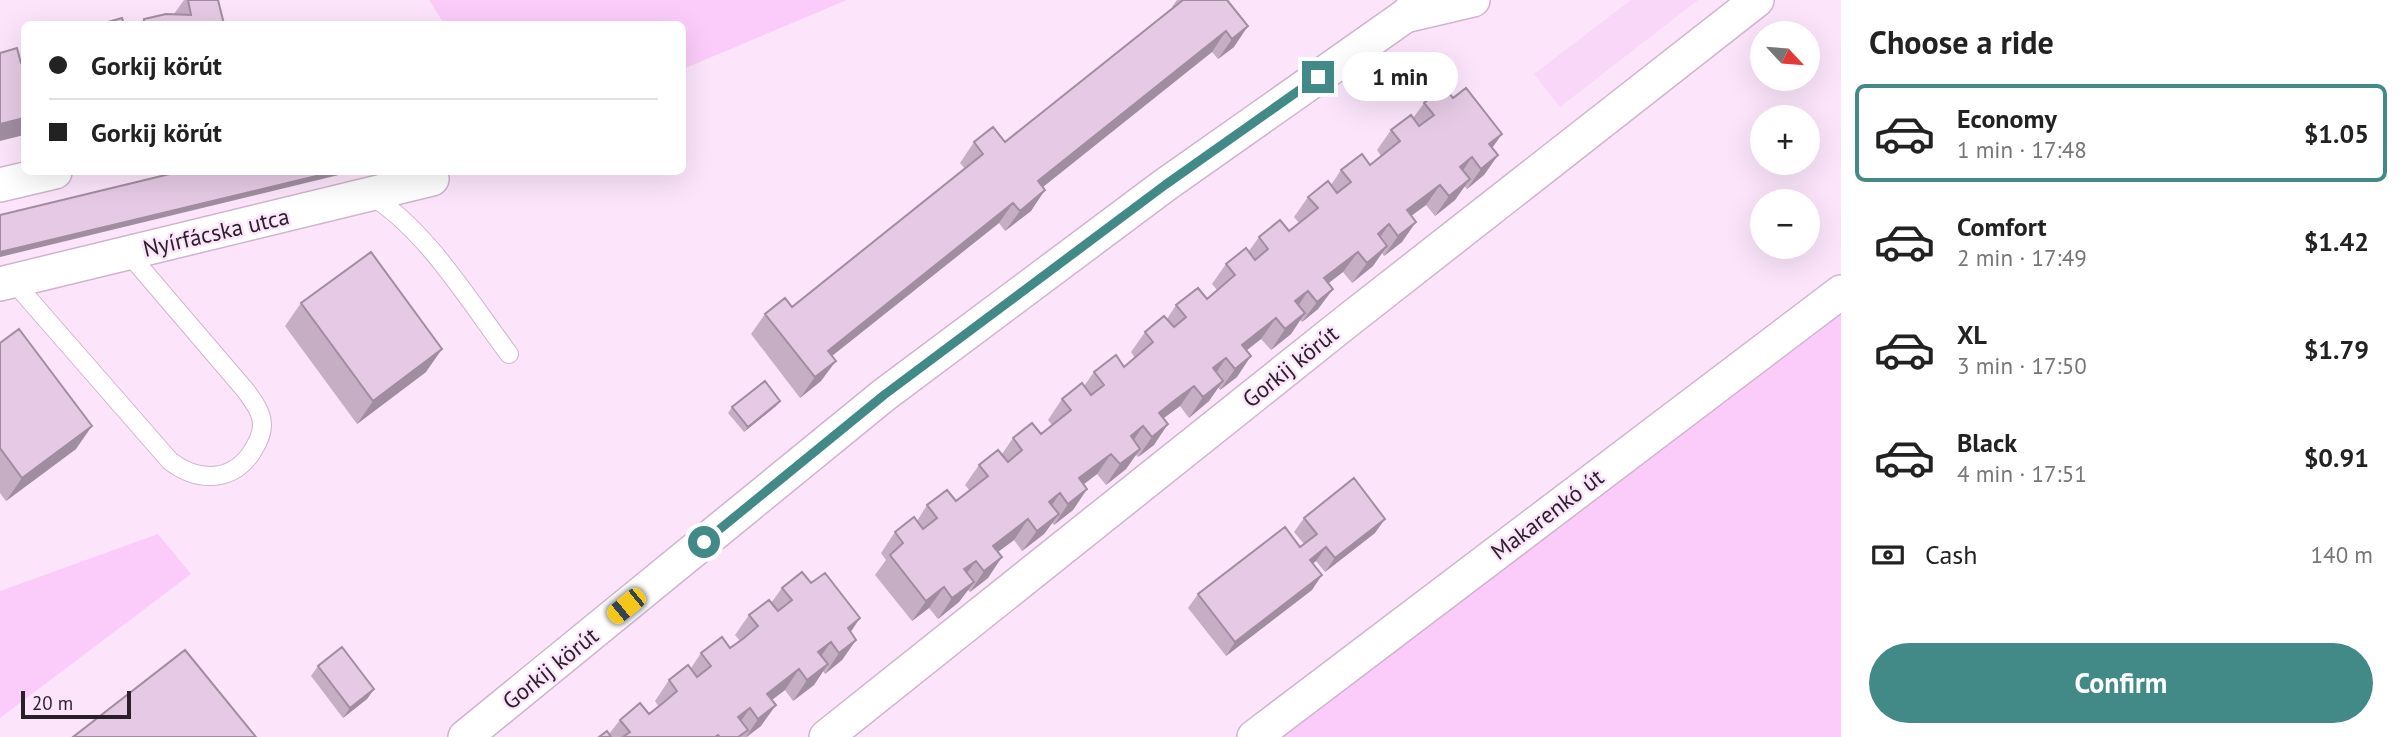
<!DOCTYPE html>
<html lang="en">
<head>
<meta charset="utf-8">
<style>
  :root { --surface:#fff; --page:#f6f6f6; --text:#222; --muted:#767676; --line:#e0e0e0; --accent:#428a88 }
  body { margin:0; font-family:"PT Sans",sans-serif; background:var(--page); color:var(--text); height:100vh; display:flex; flex-direction:column; font-size:26px; white-space:nowrap }
  * { box-sizing:border-box; margin:0 }
  p { font-size:23px; color:var(--muted) }
  .icon { flex:none; width:38px; height:38px; fill:none; stroke:currentColor; stroke-width:2; stroke-linecap:round; stroke-linejoin:round }
  .map { position:relative; flex:1; overflow:hidden }
  .panel { display:flex; flex-direction:column; background:var(--surface); width:560px }
  .panel>* { flex:none }
  .top-card { position:absolute; left:21px; top:21px; width:665px; height:154px; border-radius:10px; box-shadow:0 7px 28px #0002; display:grid; align-content:center; height:154px; padding:0 28px; background:var(--surface) }
  .needle { width:46px; rotate:116deg }
  .buttons { position:absolute; left:1750px; top:21px; display:grid; gap:14px }
  .buttons a { display:grid; place-items:center; width:70px; height:70px; border-radius:50%; background:var(--surface); box-shadow:0 7px 28px #0002; font-size:35px }
  .scale { position:absolute; left:21px; bottom:18px; width:110px; box-sizing:border-box; padding-left:7px; border:4px solid #291f29; border-top:0; font-size:19px; line-height:24px; white-space:nowrap; color:#291f29; -webkit-text-stroke:5px #fce5fb; paint-order:stroke }
  .end { position:absolute; width:32px; height:32px; margin:-16px; border:9px solid #428a88; background:#fff; box-shadow:0 0 0 4px #fff }
  .from { border-radius:50% }
  .bubble { position:absolute; height:49px; border-radius:24px; background:var(--surface); box-shadow:0 7px 28px #0002; font-size:23px; font-weight:700; line-height:49px; text-align:center }
  .car { position:absolute; width:21px; height:42px; margin:-21px -10px; border-radius:9px; box-shadow:0 0 5px 2px #0007; background:linear-gradient(#f5c518 24%,#345 0 40%,#f5c518 0 76%,#345 0 86%,#f5c518 0) }
  .top-card b { display:flex; align-items:center; gap:24px; height:66px; font-size:26px }
  .top-card b+b { border-top:2px solid var(--line) }
  .top-card i { width:18px; height:18px; background:var(--text) }
  ul { padding:0; list-style:none }
  li { display:flex; align-items:center; gap:21px; height:98px; margin:0 14px 10px; padding:0 14px; border:4px solid transparent; border-radius:10px }
  li div { flex:1 }
  li b { display:block; font-size:26px }
  li em { font-style:normal; font-weight:700 }
  li.selected { border-color:var(--accent) }
  li>.icon { width:63px; height:63px; stroke-width:1.5 }
  h2 { padding:0 28px; font-size:32px; line-height:84px }
  .pay { display:flex; align-items:center; gap:18px; height:77px; padding:0 28px; font-size:26px }
  .pay p { margin-inline-start:auto }
  .action { display:flex; gap:14px; margin-top:auto; padding:14px 28px }
  .action a { flex:1; height:80px; border-radius:42px; background:var(--accent); color:#fff; font-size:28px; font-weight:700; line-height:80px; text-align:center }
  main { display:flex; flex:1; min-height:0 }
  .map>svg:first-child { display:block }
</style>
</head>
<body>
<main>
<div class="map">
<svg width="1841" height="737" viewBox="0 0 1841 737">
  <rect width="100%" height="100%" fill="#fce5fb"/>
  <path fill="#f9d7f8" d="M 1631,0 L 1698,0 L 1560,107 L 1534,74 Z"/>
  <path fill="#fbccfa" d="M 429,0 L 847,0 L 683,69 L 682,24 L 444,24 Z
    M 1841,292 L 1841,737 L 1254,737 Z
    M 158,534 L 191,574 L 0,718 L 0,591 Z"/>
  <g fill="none" stroke-linecap="round" stroke-linejoin="round">
    <defs>
      <path id="lane" d="M 370,195 C 426,229 469,301 509,354
        M 13,281 L 170,461 C 196,481 229,483 250,455 C 256,446 262,436 262,425 C 262,412 253,401 246,391 L 128,253"/>
      <path id="street" d="M 1405,16 L 1473,0
        M 0,185 L 55,172
        M 0,284 L 432,179
        M 465,737 L 884,395 L 1165,185 L 1405,16 L 1422,0
        M 826,737 L 1346,322 L 1757,0
        M 1254,737 L 1841,292"/>
    </defs>
    <use href="#lane" stroke="#cfb4ce" stroke-width="20"/>
    <use href="#street" stroke="#cfb4ce" stroke-width="36"/>
    <use href="#lane" stroke="#fff" stroke-width="18"/>
    <use href="#street" stroke="#fff" stroke-width="33"/>
  </g>
  <path fill="#c6aec5" d="M 184,0 L 218,0 L 224,24 L 140,24 L 144,19 L 174,14 Z
    M 1177,0 L 1227,0 L 1234,47 L 1218,59 L 1212,52 L 1043,187 L 1031,211 L 1005,231 L 999,223 L 832,356 L 821,381 L 800,398 L 751,334 L 765,314 L 792,307 L 965,169 L 960,163 L 974,142 L 1005,142 L 1173,8 L 1172,7 Z
    M 1424,103 L 1492,148 L 1498,155 L 1484,175 L 1467,189 L 1464,186 L 1455,200 L 1435,216 L 1426,205 L 1411,216 L 1402,242 L 1384,256 L 1382,253 L 1373,266 L 1352,283 L 1343,272 L 1328,283 L 1333,289 L 1318,309 L 1302,322 L 1300,320 L 1291,334 L 1271,350 L 1261,339 L 1246,351 L 1237,377 L 1220,390 L 1218,387 L 1209,401 L 1189,418 L 1180,406 L 1164,418 L 1154,445 L 1138,457 L 1136,455 L 1126,469 L 1106,485 L 1097,474 L 1083,484 L 1087,489 L 1073,510 L 1054,525 L 1052,523 L 1044,534 L 1022,551 L 1014,540 L 998,552 L 988,578 L 970,592 L 968,590 L 959,602 L 938,619 L 929,608 L 912,621 L 875,575 L 886,560 L 881,553 L 895,532 L 917,521 L 927,505 L 956,501 L 970,491 L 965,485 L 979,465 L 1002,454 L 1013,438 L 1041,434 L 1052,425 L 1048,420 L 1062,399 L 1084,386 L 1094,372 L 1124,367 L 1135,358 L 1131,352 L 1145,332 L 1167,319 L 1176,305 L 1207,299 L 1217,290 L 1212,284 L 1226,264 L 1249,251 L 1259,237 L 1289,231 L 1299,223 L 1294,217 L 1308,197 L 1331,185 L 1341,170 L 1370,165 L 1381,156 L 1377,150 L 1391,130 L 1413,118 Z
    M 301,303 L 426,372 L 357,424 L 285,326 Z
    M 0,343 L 76,449 L 6,501 L 0,493 Z
    M 780,401 L 776,406 L 744,432 L 728,413 L 732,407 Z
    M 1304,518 L 1375,533 L 1325,572 L 1316,561 L 1313,563 L 1312,590 L 1226,656 L 1188,608 L 1198,594 L 1300,547 L 1304,544 L 1294,532 Z
    M 782,588 L 850,632 L 856,640 L 842,660 L 825,674 L 823,671 L 814,685 L 793,701 L 785,690 L 772,700 L 761,726 L 747,737 L 599,737 L 609,734 L 620,720 L 649,714 L 659,707 L 655,701 L 669,680 L 691,668 L 701,653 L 730,648 L 740,641 L 735,635 L 749,615 L 771,603 Z
    M 318,666 L 374,689 L 367,699 L 343,718 L 311,676 Z"/>
  <path fill="#a18da0" d="M 1248,26 L 1234,47 L 1218,59 L 1232,39 Z
    M 1226,31 L 1212,52 L 1024,202 L 1038,181 Z
    M 24,118 L 24,135 L 0,141 L 0,124 Z
    M 1502,134 L 1488,154 L 1475,164 L 1489,144 Z
    M 1498,155 L 1484,175 L 1467,189 L 1481,169 Z
    M 1472,157 L 1458,178 L 1460,167 Z
    M 333,172 L 351,172 L 0,257 L 0,252 Z
    M 1470,179 L 1455,200 L 1435,216 L 1449,196 Z
    M 1440,185 L 1426,205 L 1392,230 L 1407,210 Z
    M 1045,190 L 1031,211 L 1005,231 L 1020,211 Z
    M 1013,203 L 999,223 L 813,371 L 828,351 Z
    M 1416,222 L 1402,242 L 1384,256 L 1398,236 Z
    M 1389,224 L 1375,245 L 1378,234 Z
    M 1387,246 L 1373,266 L 1352,283 L 1367,263 Z
    M 1358,252 L 1343,272 L 1312,296 L 1324,278 Z
    M 1333,289 L 1318,309 L 1302,322 L 1317,302 Z
    M 1308,291 L 1294,312 L 1295,301 Z
    M 1305,313 L 1291,334 L 1271,350 L 1285,329 Z
    M 1276,318 L 1261,339 L 1230,363 L 1242,345 Z
    M 442,349 L 426,372 L 357,424 L 373,401 Z
    M 1251,356 L 1237,377 L 1220,390 L 1235,369 Z
    M 1226,358 L 1212,379 L 1213,368 Z
    M 836,361 L 821,381 L 800,398 L 815,377 Z
    M 1223,381 L 1209,401 L 1189,418 L 1203,397 Z
    M 1194,386 L 1180,406 L 1161,420 L 1159,413 Z
    M 780,401 L 776,406 L 744,432 L 748,427 Z
    M 1168,424 L 1154,445 L 1138,457 L 1152,437 Z
    M 92,426 L 76,449 L 6,501 L 22,478 Z
    M 1143,426 L 1129,447 L 1131,436 Z
    M 1140,449 L 1126,469 L 1106,485 L 1120,464 Z
    M 1111,454 L 1097,474 L 1065,499 L 1079,478 Z
    M 1087,489 L 1073,510 L 1054,525 L 1068,504 Z
    M 1060,493 L 1046,514 L 1049,502 Z
    M 1059,514 L 1044,534 L 1022,551 L 1037,531 Z
    M 1028,519 L 1014,540 L 979,566 L 993,546 Z
    M 1385,519 L 1375,533 L 1325,572 L 1335,558 Z
    M 1326,547 L 1316,561 L 1300,574 L 1310,560 Z
    M 1002,557 L 988,578 L 970,592 L 984,571 Z
    M 976,561 L 961,581 L 964,569 Z
    M 1322,575 L 1312,590 L 1226,656 L 1235,642 Z
    M 974,582 L 959,602 L 938,619 L 952,598 Z
    M 944,587 L 929,608 L 912,621 L 926,601 Z
    M 860,618 L 846,639 L 833,649 L 848,628 Z
    M 856,640 L 842,660 L 825,674 L 839,653 Z
    M 831,642 L 816,663 L 818,652 Z
    M 828,664 L 814,685 L 793,701 L 807,680 Z
    M 799,669 L 785,690 L 753,714 L 767,694 Z
    M 374,689 L 367,699 L 343,718 L 350,708 Z
    M 776,705 L 761,726 L 746,737 L 758,719 Z
    M 750,708 L 736,728 L 738,717 Z"/>
  <path fill="#e6cae5" stroke="#a18da0" stroke-width="2" d="M 188,0 L 218,0 L 224,24 L 141,24 L 144,24 L 144,19 L 166,14 L 191,15 Z
    M 1183,0 L 1227,0 L 1248,26 L 1232,39 L 1226,31 L 1038,181 L 1045,190 L 1020,211 L 1013,203 L 828,351 L 836,361 L 815,377 L 765,314 L 785,298 L 792,307 L 983,154 L 974,142 L 993,127 L 1005,142 Z
    M 122,18 L 124,24 L 101,24 Z
    M 17,48 L 21,63 L 24,62 L 24,118 L 0,124 L 0,53 Z
    M 1444,87 L 1453,98 L 1466,88 L 1502,134 L 1489,144 L 1498,155 L 1481,169 L 1472,157 L 1460,167 L 1470,179 L 1449,196 L 1440,185 L 1407,210 L 1416,222 L 1398,236 L 1389,224 L 1378,234 L 1387,246 L 1367,263 L 1358,252 L 1324,278 L 1333,289 L 1317,302 L 1308,291 L 1295,301 L 1305,313 L 1285,329 L 1276,318 L 1242,345 L 1251,356 L 1235,369 L 1226,358 L 1213,368 L 1223,381 L 1203,397 L 1194,386 L 1175,400 L 1159,413 L 1168,424 L 1152,437 L 1143,426 L 1131,436 L 1140,449 L 1120,464 L 1111,454 L 1079,478 L 1087,489 L 1068,504 L 1060,493 L 1049,502 L 1059,514 L 1037,531 L 1028,519 L 993,546 L 1002,557 L 984,571 L 976,561 L 964,569 L 974,582 L 952,598 L 944,587 L 926,601 L 890,555 L 903,543 L 895,532 L 914,517 L 923,529 L 937,518 L 927,505 L 947,490 L 956,501 L 988,476 L 979,465 L 998,450 L 1008,462 L 1022,450 L 1013,438 L 1032,423 L 1041,434 L 1071,410 L 1062,399 L 1082,383 L 1091,395 L 1104,385 L 1094,372 L 1116,355 L 1124,367 L 1153,342 L 1145,332 L 1164,316 L 1174,327 L 1186,317 L 1176,305 L 1198,288 L 1207,299 L 1235,275 L 1226,264 L 1246,248 L 1255,260 L 1268,249 L 1259,237 L 1280,220 L 1289,231 L 1303,220 L 1318,208 L 1308,197 L 1328,181 L 1337,193 L 1351,182 L 1341,170 L 1362,154 L 1370,165 L 1400,141 L 1391,130 L 1411,115 L 1419,126 L 1434,115 L 1424,103 Z
    M 178,172 L 333,172 L 0,252 L 0,215 Z
    M 371,252 L 442,349 L 373,401 L 301,303 Z
    M 19,329 L 92,426 L 22,478 L 0,448 L 0,343 Z
    M 765,381 L 780,401 L 748,427 L 732,407 Z
    M 1354,478 L 1385,519 L 1335,558 L 1326,547 L 1310,560 L 1322,575 L 1235,642 L 1198,594 L 1285,527 L 1300,547 L 1317,534 L 1304,518 Z
    M 802,572 L 811,583 L 825,573 L 860,618 L 848,628 L 856,640 L 839,653 L 831,642 L 818,652 L 828,664 L 807,680 L 799,669 L 767,694 L 776,705 L 758,719 L 750,708 L 738,717 L 748,730 L 738,737 L 720,737 L 718,735 L 715,737 L 623,737 L 630,732 L 620,720 L 640,703 L 649,714 L 663,703 L 677,691 L 669,680 L 688,665 L 697,677 L 711,666 L 701,653 L 722,637 L 730,648 L 744,638 L 758,626 L 749,615 L 769,600 L 778,611 L 787,604 L 792,600 L 782,588 Z
    M 342,647 L 374,689 L 350,708 L 318,666 Z
    M 185,650 L 256,737 L 73,737 Z
    M 607,731 L 611,737 L 599,737 Z"/>
  <g fill="none" stroke-linecap="round" stroke-linejoin="round">
    <path stroke="#428a88" stroke-width="9" d="M 704,542 L 884,395 L 1165,185 L 1318,77"/>
  </g>
  <g text-anchor="middle" dominant-baseline="central" stroke-width="5" stroke-linejoin="round" paint-order="stroke">
    <g font-size="23" fill="#291f29" stroke="#fce5fb">
      <text transform="translate(216 232) rotate(-13)">Nyírfácska utca</text>
      <text transform="translate(1290 366) rotate(-39)">Gorkij körút</text>
      <text transform="translate(1547 514) rotate(-37)">Makarenkó út</text>
      <text transform="translate(550 668) rotate(-39)">Gorkij körút</text>
    </g>
  </g>
</svg>
<div class="buttons">
<a><svg class="needle" viewBox="-14 -14 28 28"><path d="M0-13l5 13h-10z" fill="#e53935"/><path d="M0 13l5-13h-10z" fill="#767676"/></svg></a>
<a>+</a>
<a>−</a>
</div>
<div class="scale">20 m</div>
<i class="end from" style="left:704px;top:542px"></i>
<i class="end" style="left:1318px;top:77px"></i>
<div class="bubble" style="left:1342px;top:52px;width:116px">1 min</div>
<i class="car" style="left:626px;top:606px;rotate:231deg"></i>
<div class="top-card">
<b><i class="from"></i>Gorkij körút</b>
<b><i></i>Gorkij körút</b>
</div>
</div>
<section class="panel">
<h2>Choose a ride</h2>
<ul>
<li class="selected"><svg class="icon" aria-label="car" viewBox="0 0 24 24"><path d="M5 17H2v-5l4-1 3-4h7l3 4 3 1v5h-3M9 17h6M6 11h13"/><circle cx="7" cy="17" r="2"/><circle cx="17" cy="17" r="2"/></svg><div><b>Economy</b><p>1 min · 17:48</p></div><em>$1.05</em></li>
<li><svg class="icon" aria-label="car" viewBox="0 0 24 24"><path d="M5 17H2v-5l4-1 3-4h7l3 4 3 1v5h-3M9 17h6M6 11h13"/><circle cx="7" cy="17" r="2"/><circle cx="17" cy="17" r="2"/></svg><div><b>Comfort</b><p>2 min · 17:49</p></div><em>$1.42</em></li>
<li><svg class="icon" aria-label="car" viewBox="0 0 24 24"><path d="M5 17H2v-5l4-1 3-4h7l3 4 3 1v5h-3M9 17h6M6 11h13"/><circle cx="7" cy="17" r="2"/><circle cx="17" cy="17" r="2"/></svg><div><b>XL</b><p>3 min · 17:50</p></div><em>$1.79</em></li>
<li><svg class="icon" aria-label="car" viewBox="0 0 24 24"><path d="M5 17H2v-5l4-1 3-4h7l3 4 3 1v5h-3M9 17h6M6 11h13"/><circle cx="7" cy="17" r="2"/><circle cx="17" cy="17" r="2"/></svg><div><b>Black</b><p>4 min · 17:51</p></div><em>$0.91</em></li>
</ul>
<div class="pay"><svg class="icon" aria-label="cash" viewBox="0 0 24 24"><path d="M3 7h18v10H3z"/><circle cx="12" cy="12" r="2"/></svg>Cash<p>140 m</p></div>
<div class="action"><a>Confirm</a></div>
</section>
</main>
</body>
</html>
